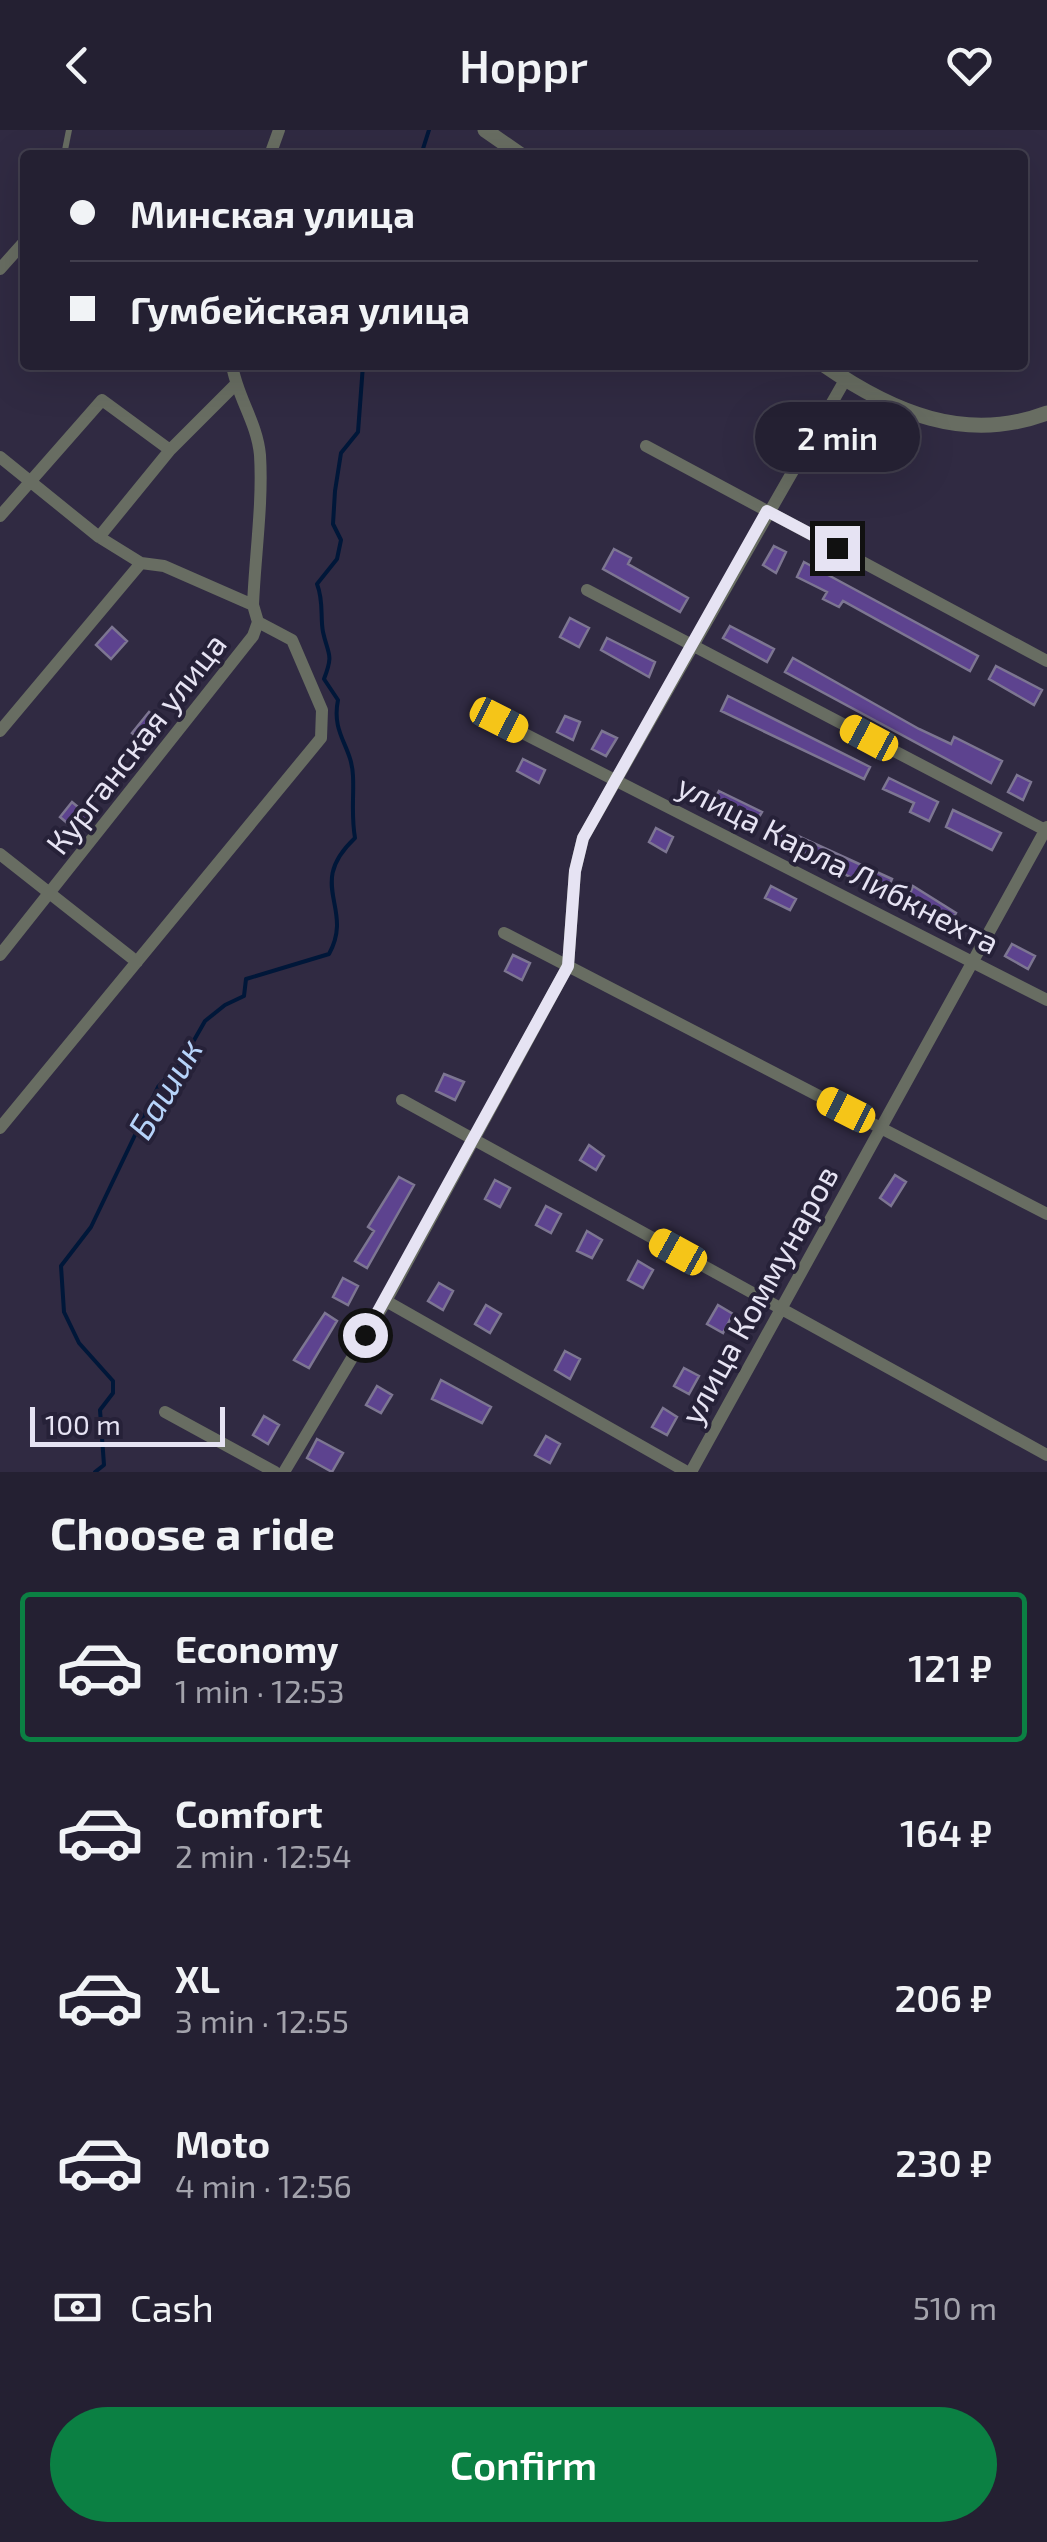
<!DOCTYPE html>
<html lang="en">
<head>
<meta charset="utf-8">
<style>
  :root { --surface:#242032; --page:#2c283a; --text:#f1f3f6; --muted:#a3a3ac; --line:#413e4d; --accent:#0b8043 }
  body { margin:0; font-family:"Exo 2",sans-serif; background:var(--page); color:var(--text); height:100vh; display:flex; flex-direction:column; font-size:38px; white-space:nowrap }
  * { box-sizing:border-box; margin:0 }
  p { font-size:32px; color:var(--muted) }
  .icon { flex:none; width:55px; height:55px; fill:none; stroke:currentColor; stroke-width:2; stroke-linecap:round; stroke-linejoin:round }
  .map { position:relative; height:1342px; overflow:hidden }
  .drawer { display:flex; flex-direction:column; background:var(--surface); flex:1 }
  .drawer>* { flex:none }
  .hud { position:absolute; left:20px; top:20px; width:1008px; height:220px; border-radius:10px; box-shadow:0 10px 40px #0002,0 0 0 2px var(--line); display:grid; align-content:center; height:220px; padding:0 50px; background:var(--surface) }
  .scale { position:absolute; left:30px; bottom:25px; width:195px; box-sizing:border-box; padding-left:10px; border:5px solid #e6e3f3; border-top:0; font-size:28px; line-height:35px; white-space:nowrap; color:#e6e3f3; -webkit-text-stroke:8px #262138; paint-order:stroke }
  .end { position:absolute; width:45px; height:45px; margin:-22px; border:12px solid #e6e3f3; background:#111; box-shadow:0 0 0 5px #111 }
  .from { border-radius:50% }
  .bubble { position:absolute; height:70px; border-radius:35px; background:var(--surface); box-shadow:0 10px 40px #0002,0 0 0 2px var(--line); font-size:32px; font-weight:600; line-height:70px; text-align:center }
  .car { position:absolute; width:30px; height:60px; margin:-30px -15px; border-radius:12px; box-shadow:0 0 8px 2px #0007; background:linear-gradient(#f5c518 24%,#345 0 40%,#f5c518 0 76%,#345 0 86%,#f5c518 0) }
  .hud b { display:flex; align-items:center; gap:35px; height:95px; font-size:38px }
  .hud b+b { border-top:2px solid var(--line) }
  .hud i { width:25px; height:25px; background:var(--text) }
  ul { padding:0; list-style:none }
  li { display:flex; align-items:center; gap:30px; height:150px; margin:0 20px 15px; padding:0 30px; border:5px solid transparent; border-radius:10px }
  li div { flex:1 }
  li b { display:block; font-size:38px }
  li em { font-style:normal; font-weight:600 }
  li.on { border-color:var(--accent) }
  li>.icon { width:90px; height:90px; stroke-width:1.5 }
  h2 { padding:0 50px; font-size:45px; line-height:120px }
  .pay { display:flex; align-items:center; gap:25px; height:110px; padding:0 50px; font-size:38px }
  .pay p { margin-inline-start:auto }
  .action { display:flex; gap:20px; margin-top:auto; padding:20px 50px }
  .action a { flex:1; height:115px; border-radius:60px; background:var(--accent); color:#fff; font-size:40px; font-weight:600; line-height:115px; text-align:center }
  header { display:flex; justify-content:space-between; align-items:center; height:130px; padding:0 50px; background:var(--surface); font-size:45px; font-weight:600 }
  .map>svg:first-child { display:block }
</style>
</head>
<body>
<header><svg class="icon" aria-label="back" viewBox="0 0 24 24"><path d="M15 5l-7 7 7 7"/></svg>Hoppr<svg class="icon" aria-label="heart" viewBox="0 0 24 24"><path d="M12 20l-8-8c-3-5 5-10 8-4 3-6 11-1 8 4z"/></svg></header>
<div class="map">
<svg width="1047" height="1342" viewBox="0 0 1047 1342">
  <rect width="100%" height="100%" fill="#302a42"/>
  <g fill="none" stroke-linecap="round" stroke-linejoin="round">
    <path stroke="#001739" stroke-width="4" d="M 421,25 L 429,0
      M 95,1342 L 104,1335 L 100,1280 L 113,1263 L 113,1251 L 79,1213 L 64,1182 L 61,1136 L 91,1097 L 158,957 L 181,933 L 205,891 L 225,875 L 244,866 L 246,849 L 329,824 C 355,777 305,755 355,708 C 351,685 354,668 353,646 C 352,616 331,604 338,570 L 324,549 C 334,523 328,525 323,502 C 320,486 324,472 317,454 L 337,429 L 341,410 L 333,394 L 335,361 L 341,323 L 358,302 L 363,235"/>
  </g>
  <path fill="#5d438f" stroke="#7d7692" stroke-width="2.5" d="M 774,416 L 786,422 L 776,443 L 763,435 Z
    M 614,419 L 631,428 L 628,434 L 688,468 L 680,482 L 603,439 Z
    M 804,432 L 978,526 L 970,541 L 843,471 L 839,477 L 823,469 L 827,462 L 797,447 Z
    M 570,488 L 589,498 L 579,517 L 560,507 Z
    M 730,496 L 774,519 L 767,532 L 723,508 Z
    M 112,497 L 127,511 L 111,529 L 96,515 Z
    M 607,508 L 655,532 L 649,547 L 601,520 Z
    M 793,528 L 919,599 L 951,614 L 954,607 L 1002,631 L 991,653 L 785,542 Z
    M 996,536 L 1042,560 L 1034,575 L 989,549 Z
    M 728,566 L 870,637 L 864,649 L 721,581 Z
    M 149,582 L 163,594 L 147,615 L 132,603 Z
    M 565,586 L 580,592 L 573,610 L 557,602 Z
    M 602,601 L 617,608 L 606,626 L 592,619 Z
    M 523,629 L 545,640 L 539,653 L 517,641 Z
    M 1017,645 L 1031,652 L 1023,670 L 1008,662 Z
    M 889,648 L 938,672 L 929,691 L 910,682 L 914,673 L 883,659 Z
    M 719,661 L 762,682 L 753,697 L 711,676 Z
    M 72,672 L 90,687 L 78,702 L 60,687 Z
    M 953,680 L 1001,703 L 992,720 L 946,697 Z
    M 776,696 L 892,749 L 885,765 L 771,706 Z
    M 656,698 L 673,707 L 666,722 L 649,712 Z
    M 771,756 L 796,769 L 790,780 L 765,768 Z
    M 913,756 L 956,783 L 948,797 L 905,776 Z
    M 1012,814 L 1035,826 L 1028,839 L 1005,826 Z
    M 513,825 L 530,833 L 522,850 L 505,841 Z
    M 444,944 L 464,952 L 455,970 L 436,961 Z
    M 589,1015 L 604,1026 L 596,1040 L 580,1030 Z
    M 895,1045 L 906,1052 L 891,1076 L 880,1068 Z
    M 399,1047 L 414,1055 L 367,1138 L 355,1131 L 374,1101 L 368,1097 Z
    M 495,1050 L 510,1058 L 500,1077 L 485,1069 Z
    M 546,1076 L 561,1084 L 551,1103 L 536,1095 Z
    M 587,1101 L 602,1110 L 592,1128 L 577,1121 Z
    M 638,1131 L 653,1140 L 643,1158 L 628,1150 Z
    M 343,1148 L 358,1156 L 348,1175 L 333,1167 Z
    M 439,1153 L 453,1161 L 443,1180 L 428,1171 Z
    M 486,1175 L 501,1184 L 490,1203 L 475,1194 Z
    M 718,1175 L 733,1184 L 723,1203 L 707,1194 Z
    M 325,1183 L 337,1191 L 309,1238 L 294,1230 Z
    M 565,1221 L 580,1229 L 570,1249 L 555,1240 Z
    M 684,1238 L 699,1246 L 689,1264 L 674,1256 Z
    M 441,1250 L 491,1277 L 482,1293 L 432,1269 Z
    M 377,1256 L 392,1265 L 381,1283 L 366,1275 Z
    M 663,1278 L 677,1287 L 667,1305 L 652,1297 Z
    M 264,1286 L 279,1295 L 268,1314 L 253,1305 Z
    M 546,1306 L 560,1314 L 550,1333 L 535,1325 Z
    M 317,1309 L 343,1323 L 332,1342 L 307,1328 Z"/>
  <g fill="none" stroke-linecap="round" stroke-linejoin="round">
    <path stroke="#686d62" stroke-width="6" d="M 64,25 L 69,0"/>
    <path stroke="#686d62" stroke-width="12" d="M 270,25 L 279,0
      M 0,139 L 25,111
      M 646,316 L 1047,531
      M 0,327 L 99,407 L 141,433 L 164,436 L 253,475
      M 0,386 L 102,270 L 170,320 L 235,255
      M 99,407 L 170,320
      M 587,460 L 1047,701
      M 499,591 L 1047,870
      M 0,601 L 141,433
      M 0,724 L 137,832
      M 504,803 L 1047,1084
      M 0,825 L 253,506 L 258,492 L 253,475 C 255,426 263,373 260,325 C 257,292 237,267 232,235
      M 402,970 L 1047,1325
      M 0,998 L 321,608 L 322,580 L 292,510 L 258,492
      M 386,1171 L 687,1342
      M 165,1282 L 275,1342
      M 284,1342 L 386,1171 L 568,836 L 575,741 L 583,708 L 845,250
      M 691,1342 L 1047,697"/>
    <path stroke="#686d62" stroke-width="15" d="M 485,0 L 521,25
      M 824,235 C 892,282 965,314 1047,283"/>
  </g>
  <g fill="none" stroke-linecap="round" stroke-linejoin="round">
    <path stroke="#e6e3f3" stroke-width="12" d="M 365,1205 L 568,836 L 575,741 L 583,708 L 767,381 L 837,418"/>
  </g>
  <g text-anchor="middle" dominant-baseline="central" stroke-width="8" stroke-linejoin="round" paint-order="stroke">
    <g font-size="32" fill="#e6e3f3" stroke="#262138">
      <text transform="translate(135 613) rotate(-52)">Курганская улица</text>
      <text transform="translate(839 733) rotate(27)">улица Карла Либкнехта</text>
      <text transform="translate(758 1164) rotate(-61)">улица Коммунаров</text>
    </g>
    <g font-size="35" font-style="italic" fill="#b6d3f9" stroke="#262138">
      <text transform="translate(164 958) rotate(-59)">Башик</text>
    </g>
  </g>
</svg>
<div class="scale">100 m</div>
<i class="end from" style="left:365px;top:1205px"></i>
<i class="end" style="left:837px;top:418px"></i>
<div class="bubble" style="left:755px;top:272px;width:165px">2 min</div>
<i class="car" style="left:499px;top:590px;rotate:117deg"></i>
<i class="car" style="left:869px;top:608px;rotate:298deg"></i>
<i class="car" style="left:846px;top:980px;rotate:297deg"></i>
<i class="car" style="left:678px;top:1122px;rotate:299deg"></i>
<div class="hud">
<b><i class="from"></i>Минская улица</b>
<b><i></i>Гумбейская улица</b>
</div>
</div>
<section class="drawer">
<h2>Choose a ride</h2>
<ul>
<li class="on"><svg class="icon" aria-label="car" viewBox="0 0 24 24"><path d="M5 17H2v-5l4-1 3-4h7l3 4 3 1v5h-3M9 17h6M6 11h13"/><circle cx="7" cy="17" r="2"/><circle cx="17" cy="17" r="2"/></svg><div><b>Economy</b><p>1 min · 12:53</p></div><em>121 ₽</em></li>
<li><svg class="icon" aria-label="car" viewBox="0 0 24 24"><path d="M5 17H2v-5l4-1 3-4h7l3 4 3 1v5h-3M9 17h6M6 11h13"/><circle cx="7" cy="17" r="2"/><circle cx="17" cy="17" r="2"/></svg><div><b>Comfort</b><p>2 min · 12:54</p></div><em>164 ₽</em></li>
<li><svg class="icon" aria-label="car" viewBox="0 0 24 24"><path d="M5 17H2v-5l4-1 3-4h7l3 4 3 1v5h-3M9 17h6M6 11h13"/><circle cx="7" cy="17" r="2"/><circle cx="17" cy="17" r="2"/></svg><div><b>XL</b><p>3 min · 12:55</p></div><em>206 ₽</em></li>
<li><svg class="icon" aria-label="car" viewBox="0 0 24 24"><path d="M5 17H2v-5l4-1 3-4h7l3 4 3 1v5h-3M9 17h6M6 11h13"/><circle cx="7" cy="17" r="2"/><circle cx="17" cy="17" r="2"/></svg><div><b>Moto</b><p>4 min · 12:56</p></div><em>230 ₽</em></li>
</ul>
<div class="pay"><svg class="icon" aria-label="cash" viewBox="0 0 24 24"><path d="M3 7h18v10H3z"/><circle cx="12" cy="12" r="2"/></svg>Cash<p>510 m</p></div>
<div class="action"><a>Confirm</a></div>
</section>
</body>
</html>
